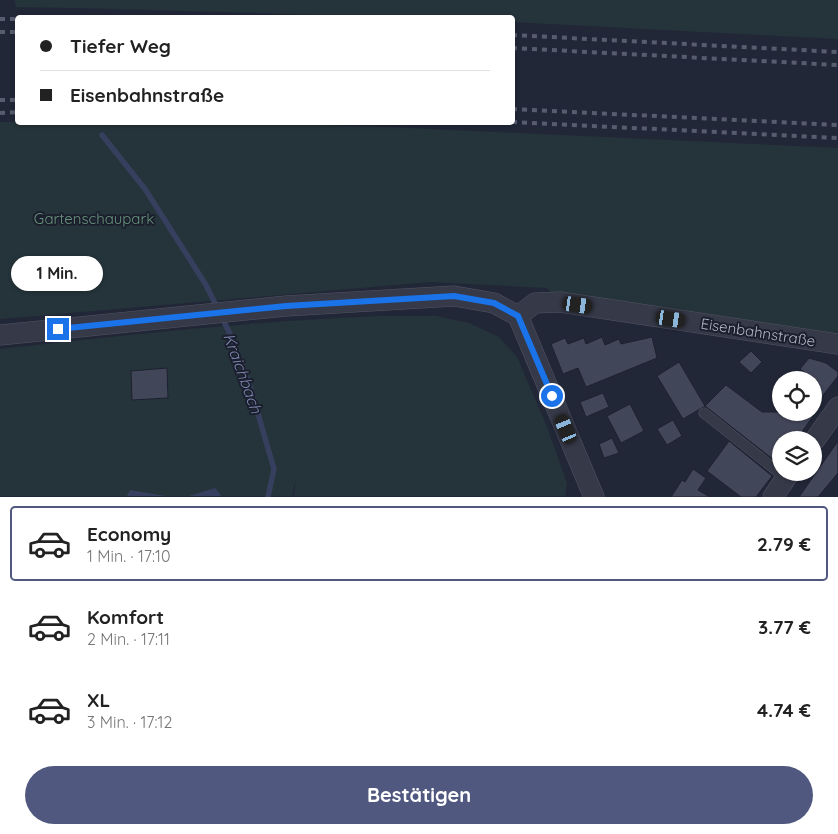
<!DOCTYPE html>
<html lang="de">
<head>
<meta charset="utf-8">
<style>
  :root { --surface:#fff; --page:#f6f6f6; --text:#222; --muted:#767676; --line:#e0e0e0; --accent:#50587f }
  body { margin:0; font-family:Quicksand,sans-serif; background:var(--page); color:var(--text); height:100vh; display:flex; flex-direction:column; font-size:19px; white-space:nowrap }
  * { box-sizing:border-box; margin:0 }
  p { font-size:16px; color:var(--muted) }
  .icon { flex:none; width:28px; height:28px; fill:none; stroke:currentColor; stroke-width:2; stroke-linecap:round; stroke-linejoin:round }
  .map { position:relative; height:497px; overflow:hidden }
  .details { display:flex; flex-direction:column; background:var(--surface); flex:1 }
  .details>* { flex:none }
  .banner { position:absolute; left:15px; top:15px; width:500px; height:110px; border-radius:5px; box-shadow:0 1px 4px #0004; display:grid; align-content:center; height:110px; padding:0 25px; background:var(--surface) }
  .controls { position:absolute; left:772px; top:371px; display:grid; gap:10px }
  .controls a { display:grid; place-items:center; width:50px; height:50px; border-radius:50%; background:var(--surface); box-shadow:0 1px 4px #0004; font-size:25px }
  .end { position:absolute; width:22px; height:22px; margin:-11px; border:6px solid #1a73e8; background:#fff; box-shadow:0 0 0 2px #fff }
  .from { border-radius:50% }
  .bubble { position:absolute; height:35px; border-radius:18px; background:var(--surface); box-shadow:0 1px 4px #0004; font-size:16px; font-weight:700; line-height:35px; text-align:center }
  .car { position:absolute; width:15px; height:30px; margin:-15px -8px; border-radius:6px; box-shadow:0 0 4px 1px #0007; background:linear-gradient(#222 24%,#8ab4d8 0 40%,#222 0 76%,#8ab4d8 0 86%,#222 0) }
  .banner b { display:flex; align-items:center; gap:18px; height:48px; font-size:19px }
  .banner b+b { border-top:1px solid var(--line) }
  .banner i { width:12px; height:12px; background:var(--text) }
  ul { padding:9px 0 0; list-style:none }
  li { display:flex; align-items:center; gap:15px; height:75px; margin:0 10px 8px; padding:0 15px; border:2px solid transparent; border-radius:5px }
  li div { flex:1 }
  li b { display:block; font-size:19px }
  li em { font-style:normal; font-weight:700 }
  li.selected { border-color:var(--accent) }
  li>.icon { width:45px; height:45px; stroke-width:1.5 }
  .primary-button { display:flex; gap:10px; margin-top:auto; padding:10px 25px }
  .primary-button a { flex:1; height:58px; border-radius:30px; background:var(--accent); color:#fff; font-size:20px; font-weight:700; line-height:58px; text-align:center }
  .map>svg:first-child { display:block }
</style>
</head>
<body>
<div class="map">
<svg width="838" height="497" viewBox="0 0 838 497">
  <rect width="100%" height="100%" fill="#222738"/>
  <path fill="#25343a" d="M 14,0 L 838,0 L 838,39 L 513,22 L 512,18 C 347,18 181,9 16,7 Z
    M 0,122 L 224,122 L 389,127 L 838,148 L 838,338 L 560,302 L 547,288 L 430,282 L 0,319 Z
    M 382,316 L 436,316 L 469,323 L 499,337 L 517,357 L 547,427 L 567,483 L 565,496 L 294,496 L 296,478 L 292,496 L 0,496 L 0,349 C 127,335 254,321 382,316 Z"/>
  <path fill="#373f5e" d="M 215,488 L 221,495 L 220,496 L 127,496 L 130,490 L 166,496 L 189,496 Z"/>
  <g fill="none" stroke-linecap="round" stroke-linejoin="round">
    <path stroke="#373f5e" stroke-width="5.5" d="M 102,135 L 145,189 L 206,285 L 230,334 L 250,386 L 274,469 L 268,497"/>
  </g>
  <path fill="#424659" stroke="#1d212f" d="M 602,337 L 605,345 L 619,339 L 621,344 L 652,337 L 657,358 L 586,387 L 578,368 L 563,374 L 551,344 L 565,338 L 568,344 L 584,338 L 586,344 Z
    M 751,351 L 762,362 L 751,373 L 739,362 Z
    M 809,358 L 826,363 L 838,372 L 838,376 L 814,407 L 814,380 L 800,369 Z
    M 679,362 L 705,406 L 726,385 L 762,412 L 816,412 L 796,440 L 781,440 L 781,460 L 779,464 L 705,406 L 683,419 L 657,376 Z
    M 167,368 L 168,398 L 132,400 L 131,371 Z
    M 603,393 L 609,407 L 586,417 L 580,402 Z
    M 630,404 L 644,431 L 621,443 L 607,416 Z
    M 673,420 L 682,436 L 667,445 L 657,429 Z
    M 612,438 L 619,453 L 604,458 L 599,444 Z
    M 729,441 L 772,476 L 756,497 L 741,497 L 707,471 Z
    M 838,441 L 838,473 L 818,497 L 799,497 Z
    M 693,469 L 706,478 L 698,490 L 710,497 L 671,497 L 682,480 L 685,482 Z"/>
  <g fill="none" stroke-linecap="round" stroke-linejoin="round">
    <defs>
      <path id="lane" d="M 704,413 L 786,478"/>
      <path id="street" d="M 518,316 L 535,303 L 560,302 L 838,344
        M 518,316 L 594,497
        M 0,335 L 286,306 L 454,296 L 494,303 L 518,316
        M 814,441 L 838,407
        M 773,497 L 790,472"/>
    </defs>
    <use href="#lane" stroke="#515463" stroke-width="11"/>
    <use href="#street" stroke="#515463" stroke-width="21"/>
    <use href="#lane" stroke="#363948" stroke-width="10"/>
    <use href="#street" stroke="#363948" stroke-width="20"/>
    <path stroke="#585c6f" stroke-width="4" stroke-dasharray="5 5" stroke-linecap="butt" d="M 0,19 L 18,19
      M 0,32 L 18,32
      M 512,35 L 838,52
      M 512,48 L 838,65
      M 0,100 L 18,100
      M 512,109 L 838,125
      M 0,113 L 18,112
      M 512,122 L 838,138"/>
  </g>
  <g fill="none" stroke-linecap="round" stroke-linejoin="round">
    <path stroke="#1a73e8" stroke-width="6" d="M 58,329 L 286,306 L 454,296 L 494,303 L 518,316 L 552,396"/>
  </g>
  <g text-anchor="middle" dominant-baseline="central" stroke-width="4" stroke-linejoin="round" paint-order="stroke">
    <g font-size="15" fill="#69947c" stroke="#1b1f2d">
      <text x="94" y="218">Gartenschaupark</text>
    </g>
    <g font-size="15" fill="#b1b4c4" stroke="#1b1f2d">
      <text transform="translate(758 332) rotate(9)">Eisenbahnstraße</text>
    </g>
    <g font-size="16" font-style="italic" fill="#7a85ab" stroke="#1b1f2d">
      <text transform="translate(243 373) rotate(70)">Kraichbach</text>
    </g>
  </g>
</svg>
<div class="controls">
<a><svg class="icon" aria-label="locate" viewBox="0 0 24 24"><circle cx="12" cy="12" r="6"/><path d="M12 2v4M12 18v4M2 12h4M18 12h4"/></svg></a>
<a><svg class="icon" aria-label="layers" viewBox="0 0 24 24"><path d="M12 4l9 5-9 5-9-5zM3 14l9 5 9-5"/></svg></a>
</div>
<i class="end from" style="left:552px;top:396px"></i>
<i class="end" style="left:58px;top:329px"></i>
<div class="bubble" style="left:11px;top:256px;width:92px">1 Min.</div>
<i class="car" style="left:578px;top:305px;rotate:98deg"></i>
<i class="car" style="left:671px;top:319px;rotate:99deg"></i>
<i class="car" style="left:566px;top:429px;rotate:337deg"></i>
<div class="banner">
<b><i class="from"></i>Tiefer Weg</b>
<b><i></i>Eisenbahnstraße</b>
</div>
</div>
<section class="details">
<ul>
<li class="selected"><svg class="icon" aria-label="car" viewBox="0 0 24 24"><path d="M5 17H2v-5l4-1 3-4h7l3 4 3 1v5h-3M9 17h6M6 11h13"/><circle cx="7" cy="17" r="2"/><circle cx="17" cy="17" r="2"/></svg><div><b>Economy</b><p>1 Min. · 17:10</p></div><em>2.79 €</em></li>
<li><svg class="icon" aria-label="car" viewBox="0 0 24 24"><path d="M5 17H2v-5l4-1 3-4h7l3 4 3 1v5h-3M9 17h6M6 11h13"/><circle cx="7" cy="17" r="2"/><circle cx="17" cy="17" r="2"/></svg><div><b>Komfort</b><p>2 Min. · 17:11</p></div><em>3.77 €</em></li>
<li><svg class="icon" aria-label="car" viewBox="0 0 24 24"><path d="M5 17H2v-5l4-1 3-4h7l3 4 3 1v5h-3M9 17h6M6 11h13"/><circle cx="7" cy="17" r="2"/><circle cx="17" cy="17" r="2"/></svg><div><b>XL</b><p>3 Min. · 17:12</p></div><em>4.74 €</em></li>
</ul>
<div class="primary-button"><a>Bestätigen</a></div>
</section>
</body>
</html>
